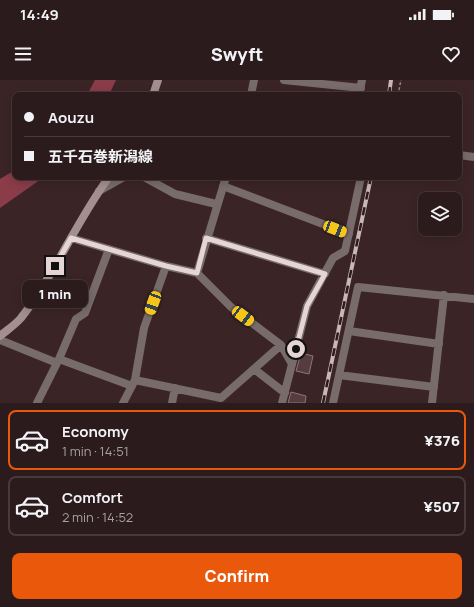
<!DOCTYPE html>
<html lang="en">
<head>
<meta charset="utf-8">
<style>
  :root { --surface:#2c1b1c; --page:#342425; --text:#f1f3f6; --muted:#a6a1a3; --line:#48393b; --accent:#ea580c }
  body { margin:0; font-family:Manrope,"Noto Sans JP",sans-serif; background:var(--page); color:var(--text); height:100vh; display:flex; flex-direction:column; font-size:15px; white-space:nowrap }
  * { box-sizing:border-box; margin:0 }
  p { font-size:13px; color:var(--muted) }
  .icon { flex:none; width:22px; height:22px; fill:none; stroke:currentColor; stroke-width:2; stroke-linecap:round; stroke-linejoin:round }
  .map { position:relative; height:323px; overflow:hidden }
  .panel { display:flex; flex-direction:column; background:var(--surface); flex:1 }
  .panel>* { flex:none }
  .guide { position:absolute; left:12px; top:12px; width:450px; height:88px; border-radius:8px; box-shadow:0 2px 10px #0003,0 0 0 1px var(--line); display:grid; align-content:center; height:88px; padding:0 12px; background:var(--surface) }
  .controls { position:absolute; left:418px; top:112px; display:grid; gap:8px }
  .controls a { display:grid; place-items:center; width:44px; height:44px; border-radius:8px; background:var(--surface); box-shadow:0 2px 10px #0003,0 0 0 1px var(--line); font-size:20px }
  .end { position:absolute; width:18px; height:18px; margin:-9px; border:5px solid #e5d5d7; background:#111; box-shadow:0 0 0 2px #111 }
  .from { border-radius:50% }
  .bubble { position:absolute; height:28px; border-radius:8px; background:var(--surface); box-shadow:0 2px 10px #0003,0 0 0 1px var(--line); font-size:13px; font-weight:800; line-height:28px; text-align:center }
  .car { position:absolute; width:12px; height:24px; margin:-12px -6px; border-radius:5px; box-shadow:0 0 3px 1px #0007; background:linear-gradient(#f5c518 24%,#345 0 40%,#f5c518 0 76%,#345 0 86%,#f5c518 0) }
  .guide b { display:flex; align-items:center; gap:14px; height:38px; font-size:15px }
  .guide b+b { border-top:1px solid var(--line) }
  .guide i { width:10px; height:10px; background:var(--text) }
  ul { padding:7px 0 0; list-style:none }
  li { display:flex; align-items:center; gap:12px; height:60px; margin:0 8px 6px; padding:0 4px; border:2px solid var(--line); border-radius:8px }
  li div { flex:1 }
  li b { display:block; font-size:15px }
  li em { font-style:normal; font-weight:800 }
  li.active { border-color:var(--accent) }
  li>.icon { width:36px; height:36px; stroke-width:1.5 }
  .cta { display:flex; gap:8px; margin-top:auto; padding:8px 12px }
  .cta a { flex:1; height:46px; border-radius:8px; background:var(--accent); color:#fff; font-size:16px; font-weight:800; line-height:46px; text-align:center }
  .status { display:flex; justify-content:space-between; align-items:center; height:28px; padding:0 20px; background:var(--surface); direction:ltr }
  .status svg { height:11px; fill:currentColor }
  header { display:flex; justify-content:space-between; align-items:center; height:52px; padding:0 12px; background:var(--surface); font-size:18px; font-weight:800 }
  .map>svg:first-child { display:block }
</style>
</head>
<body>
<div class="status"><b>14:49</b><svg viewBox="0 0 49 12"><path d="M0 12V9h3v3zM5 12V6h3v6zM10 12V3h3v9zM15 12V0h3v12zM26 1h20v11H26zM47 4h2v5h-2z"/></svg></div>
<header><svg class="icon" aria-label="menu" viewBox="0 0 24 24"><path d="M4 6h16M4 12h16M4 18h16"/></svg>Swyft<svg class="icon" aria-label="heart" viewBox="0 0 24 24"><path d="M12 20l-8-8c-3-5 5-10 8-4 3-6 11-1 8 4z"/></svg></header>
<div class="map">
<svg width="474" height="323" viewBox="0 0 474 323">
  <rect width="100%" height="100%" fill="#3b2426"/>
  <path fill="#8b3c49" d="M 95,0 L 116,0 L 109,15 L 87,15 Z
    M 15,90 L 15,97 L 44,97 L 0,128 L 0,99 Z"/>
  <path fill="#553c3e" stroke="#917477" d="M 301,273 L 313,276 L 309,294 L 296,291 Z
    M 291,312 L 306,316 L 305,323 L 288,323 Z"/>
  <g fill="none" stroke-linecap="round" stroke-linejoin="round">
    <path stroke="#958284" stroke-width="1.5" stroke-dasharray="3 2" stroke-linecap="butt" d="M 398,15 L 401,0"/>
    <path stroke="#786b6c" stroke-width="8" d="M 284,0 L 361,8
      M 251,15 L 254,0
      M 359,15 L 362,0
      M 459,75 L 474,77
      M 144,97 L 175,114 L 216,124
      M 223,106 L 349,154
      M 99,111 L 124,97
      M 71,158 L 166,186 L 197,193 L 231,227 L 281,265 L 292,284
      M 206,158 L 325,194
      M 197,193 L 226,97
      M 349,251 L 439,264
      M 0,260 L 57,283
      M 59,279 L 132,306
      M 254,289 L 285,313
      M 339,295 L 434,307
      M 135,300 L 221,318 L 281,265
      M 37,323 L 59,279 L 76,239 L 85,233 L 109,169
      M 123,323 L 135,300 L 144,248 L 166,186
      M 172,323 L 175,308
      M 282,323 L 307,226 L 333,178 L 345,171 L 361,97
      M 333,323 L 358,207 L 474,219
      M 432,323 L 444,215"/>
    <path stroke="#a38f90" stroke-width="8" d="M 153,15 L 158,0
      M 0,256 C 7,250 15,245 21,238 C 55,194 76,142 109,97"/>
    <defs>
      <path id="rail" d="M 389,15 L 391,0
        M 323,323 L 371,97"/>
    </defs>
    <use href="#rail" stroke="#c8b7b9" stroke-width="4"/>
    <use href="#rail" stroke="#311a1d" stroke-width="2.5" stroke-dasharray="8" stroke-linecap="butt"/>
  </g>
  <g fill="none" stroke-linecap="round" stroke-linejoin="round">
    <path stroke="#e5d5d7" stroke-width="5" d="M 55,186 L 71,158 L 166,186 L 197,193 L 206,158 L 325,194 L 307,226 L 296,269"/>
  </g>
</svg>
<div class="controls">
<a><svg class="icon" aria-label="layers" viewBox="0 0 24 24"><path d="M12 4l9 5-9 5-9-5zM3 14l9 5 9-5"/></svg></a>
</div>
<i class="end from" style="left:296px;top:269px"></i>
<i class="end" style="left:55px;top:186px"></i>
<div class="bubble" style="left:22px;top:200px;width:66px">1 min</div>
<i class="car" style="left:335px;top:149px;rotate:111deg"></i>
<i class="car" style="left:153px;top:223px;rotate:200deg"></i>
<i class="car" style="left:243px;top:236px;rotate:127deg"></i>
<div class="guide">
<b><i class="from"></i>Aouzu</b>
<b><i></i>五千石巻新潟線</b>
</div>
</div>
<section class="panel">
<ul>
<li class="active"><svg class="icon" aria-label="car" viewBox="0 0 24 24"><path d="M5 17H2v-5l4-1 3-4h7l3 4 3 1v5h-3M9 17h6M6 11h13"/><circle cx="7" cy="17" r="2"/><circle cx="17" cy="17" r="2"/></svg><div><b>Economy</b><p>1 min · 14:51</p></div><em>¥376</em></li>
<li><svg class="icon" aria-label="car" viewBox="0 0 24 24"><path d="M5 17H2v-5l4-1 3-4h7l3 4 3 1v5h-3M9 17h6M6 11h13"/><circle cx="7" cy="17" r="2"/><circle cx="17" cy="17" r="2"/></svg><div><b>Comfort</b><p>2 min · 14:52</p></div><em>¥507</em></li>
</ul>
<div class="cta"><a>Confirm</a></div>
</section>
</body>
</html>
